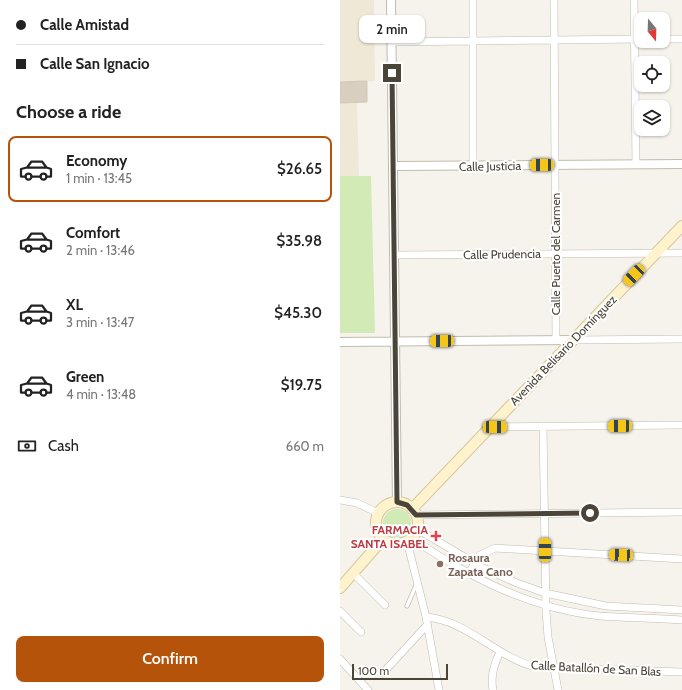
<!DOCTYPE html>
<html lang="en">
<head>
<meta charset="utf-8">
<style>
  :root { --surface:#fff; --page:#f2f2f2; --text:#222; --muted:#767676; --line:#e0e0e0; --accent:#b45309 }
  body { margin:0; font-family:Cabin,sans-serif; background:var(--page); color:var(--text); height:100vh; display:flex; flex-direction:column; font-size:15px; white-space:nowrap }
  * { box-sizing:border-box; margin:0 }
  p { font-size:13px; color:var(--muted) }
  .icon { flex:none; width:22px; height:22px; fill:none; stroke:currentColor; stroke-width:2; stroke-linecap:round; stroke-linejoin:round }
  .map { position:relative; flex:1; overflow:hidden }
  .panel { display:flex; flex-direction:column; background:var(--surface); width:340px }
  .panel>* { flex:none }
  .banner { display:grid; align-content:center; height:88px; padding:0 16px; background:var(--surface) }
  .needle { width:26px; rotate:161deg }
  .tools { position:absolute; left:294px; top:12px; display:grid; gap:8px }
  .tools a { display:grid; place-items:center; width:36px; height:36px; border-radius:8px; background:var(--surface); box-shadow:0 1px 3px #0004; font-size:20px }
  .scale { position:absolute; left:12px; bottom:10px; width:96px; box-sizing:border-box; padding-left:4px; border:2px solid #4b4439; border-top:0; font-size:11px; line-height:14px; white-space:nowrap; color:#4b4439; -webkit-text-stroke:3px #fff; paint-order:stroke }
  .end { position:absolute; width:18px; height:18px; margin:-9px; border:5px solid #4b4439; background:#fff; box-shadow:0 0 0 2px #fff }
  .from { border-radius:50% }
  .bubble { position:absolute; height:28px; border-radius:8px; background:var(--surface); box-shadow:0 1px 3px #0004; font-size:13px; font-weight:600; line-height:28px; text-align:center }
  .car { position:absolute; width:12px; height:24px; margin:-12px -6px; border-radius:5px; box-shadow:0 0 3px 1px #0007; background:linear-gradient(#f5c518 24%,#345 0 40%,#f5c518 0 76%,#345 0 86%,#f5c518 0) }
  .banner b { display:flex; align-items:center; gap:14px; height:38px; font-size:15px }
  .banner b+b { border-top:1px solid var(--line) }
  .banner i { width:10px; height:10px; background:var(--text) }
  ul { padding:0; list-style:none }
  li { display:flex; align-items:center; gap:12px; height:66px; margin:0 8px 6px; padding:0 8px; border:2px solid transparent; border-radius:8px }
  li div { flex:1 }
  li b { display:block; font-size:15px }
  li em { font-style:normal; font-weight:600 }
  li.on { border-color:var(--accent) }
  li>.icon { width:36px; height:36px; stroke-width:1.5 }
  h2 { padding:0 16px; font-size:18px; line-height:48px }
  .pay { display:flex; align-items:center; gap:10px; height:44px; padding:0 16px; font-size:15px }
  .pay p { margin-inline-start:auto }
  .cta { display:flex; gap:8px; margin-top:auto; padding:8px 16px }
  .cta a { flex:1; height:46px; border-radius:8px; background:var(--accent); color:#fff; font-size:16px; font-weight:600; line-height:46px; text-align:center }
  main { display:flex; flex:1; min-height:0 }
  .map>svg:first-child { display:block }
</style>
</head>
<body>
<main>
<section class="panel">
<div class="banner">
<b><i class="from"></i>Calle Amistad</b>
<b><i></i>Calle San Ignacio</b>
</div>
<h2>Choose a ride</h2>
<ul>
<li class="on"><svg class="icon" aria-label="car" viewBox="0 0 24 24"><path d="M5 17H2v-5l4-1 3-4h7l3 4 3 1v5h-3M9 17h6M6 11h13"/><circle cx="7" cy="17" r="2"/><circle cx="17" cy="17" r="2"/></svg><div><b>Economy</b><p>1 min · 13:45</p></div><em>$26.65</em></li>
<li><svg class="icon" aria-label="car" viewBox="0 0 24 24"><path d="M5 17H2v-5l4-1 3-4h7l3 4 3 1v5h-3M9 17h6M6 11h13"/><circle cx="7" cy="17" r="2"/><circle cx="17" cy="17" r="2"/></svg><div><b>Comfort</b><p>2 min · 13:46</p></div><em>$35.98</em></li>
<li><svg class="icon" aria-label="car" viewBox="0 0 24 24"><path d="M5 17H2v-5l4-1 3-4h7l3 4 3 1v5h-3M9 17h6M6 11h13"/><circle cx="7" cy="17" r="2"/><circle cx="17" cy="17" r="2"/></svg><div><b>XL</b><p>3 min · 13:47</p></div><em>$45.30</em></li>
<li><svg class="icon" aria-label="car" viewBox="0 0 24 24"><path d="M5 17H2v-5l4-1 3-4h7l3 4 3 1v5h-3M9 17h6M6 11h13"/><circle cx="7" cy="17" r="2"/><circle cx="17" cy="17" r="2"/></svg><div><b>Green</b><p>4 min · 13:48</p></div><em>$19.75</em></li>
</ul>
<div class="pay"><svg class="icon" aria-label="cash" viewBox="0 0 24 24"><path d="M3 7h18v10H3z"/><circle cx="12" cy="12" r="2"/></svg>Cash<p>660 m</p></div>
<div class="cta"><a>Confirm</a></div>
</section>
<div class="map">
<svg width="342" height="690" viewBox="0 0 342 690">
  <rect width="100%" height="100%" fill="#f6f3ec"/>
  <path fill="#efe8d6" d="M 0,0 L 34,0 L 35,81 L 0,82 Z
    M 17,102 L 19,176 L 0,176 L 0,103 Z"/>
  <path fill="#d2eab5" d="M 0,176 L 31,176 L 35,333 L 0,333 Z
    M43 523a14 14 0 1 1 28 0a14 14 0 1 1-28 0Z"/>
  <path fill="#d8cfc1" stroke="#d3c7b4" d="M 27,81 L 27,102 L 0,103 L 0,82 Z"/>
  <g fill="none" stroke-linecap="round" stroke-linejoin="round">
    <defs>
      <path id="service" d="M 67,606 L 77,583"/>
      <path id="minor" d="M 214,0 L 216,340
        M 294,0 L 296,164
        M 323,39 L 342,39
        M 52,42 L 301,39
        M 133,166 L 133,0
        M 54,255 L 342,253
        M 232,340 L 342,339
        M 203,426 L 206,611 L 208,637 L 218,690
        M 149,427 L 342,425
        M 0,500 L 17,503 L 38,513
        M 76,515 L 342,512
        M 77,529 L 143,568 L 177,583 L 205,593 L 266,606 L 342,610
        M 72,537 C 86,549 102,558 118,567 C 161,592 210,611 260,616 C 287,618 315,618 342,620
        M 67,541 L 86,617 L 99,690
        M 13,573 L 45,605
        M 129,573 L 140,555 L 155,548 L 342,559
        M 0,611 L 21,632
        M 86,617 C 127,620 157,658 196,667 L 342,672
        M 0,659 L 28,690
        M 43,673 L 87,625
        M 153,690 C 150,676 154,664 160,652"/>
      <path id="tertiary" d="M 51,0 L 57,503
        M 53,166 L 342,164
        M 0,342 L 232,340"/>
      <path id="secondary" d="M36 523a21 21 0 1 1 42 0a21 21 0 1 1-42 0Z
        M 72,509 L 342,226
        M 0,588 L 43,539"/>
    </defs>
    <use href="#service" stroke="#c2bbae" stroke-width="5"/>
    <use href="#minor" stroke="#c2bbae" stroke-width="8"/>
    <use href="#tertiary" stroke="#c2bbae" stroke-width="10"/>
    <use href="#secondary" stroke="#d6c79b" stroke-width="12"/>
    <use href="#service" stroke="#fff" stroke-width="3.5"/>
    <use href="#minor" stroke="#fff" stroke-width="7"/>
    <use href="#tertiary" stroke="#fff" stroke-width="8"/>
    <use href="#secondary" stroke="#fff3cd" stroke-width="10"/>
  </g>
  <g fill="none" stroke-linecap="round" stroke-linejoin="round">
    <path stroke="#4b4439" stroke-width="5" d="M 52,73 L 57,502 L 67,505 L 76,515 L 250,513"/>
  </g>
  <path fill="#e0444e" stroke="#fff" stroke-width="1.5" d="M94 530h4v4h4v4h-4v4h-4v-4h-4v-4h4z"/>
  <circle fill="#8d6e63" stroke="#fff" stroke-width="1.5" cx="100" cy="564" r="4"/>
  <g text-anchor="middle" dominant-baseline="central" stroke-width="4" stroke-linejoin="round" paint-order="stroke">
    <g font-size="12" fill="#4b4439" stroke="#fff">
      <text transform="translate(150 166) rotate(-1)">Calle Justicia</text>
      <text transform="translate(162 254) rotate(-1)">Calle Prudencia</text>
      <text transform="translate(215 254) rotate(-90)">Calle Puerto del Carmen</text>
      <text transform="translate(223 350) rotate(-46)">Avenida Belisario Domínguez</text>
      <text transform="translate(256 668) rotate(3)">Calle Batallón de San Blas</text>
    </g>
    <g font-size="12" font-weight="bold" fill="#be3a42" stroke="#fff" text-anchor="end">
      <text x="88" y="529">FARMACIA<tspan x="88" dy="14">SANTA ISABEL</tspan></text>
    </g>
    <g font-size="12" font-weight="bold" fill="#785e54" stroke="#fff" text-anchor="start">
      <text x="108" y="557">Rosaura<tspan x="108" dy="14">Zapata Cano</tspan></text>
    </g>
  </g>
</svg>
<div class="tools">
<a><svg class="needle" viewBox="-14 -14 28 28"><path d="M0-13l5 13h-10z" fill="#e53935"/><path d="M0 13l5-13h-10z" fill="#767676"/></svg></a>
<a><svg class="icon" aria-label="locate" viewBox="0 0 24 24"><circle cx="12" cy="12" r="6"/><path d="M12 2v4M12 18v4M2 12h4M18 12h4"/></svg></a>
<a><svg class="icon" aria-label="layers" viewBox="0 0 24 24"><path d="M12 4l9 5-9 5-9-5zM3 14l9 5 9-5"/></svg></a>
</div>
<div class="scale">100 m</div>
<i class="end from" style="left:250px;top:513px"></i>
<i class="end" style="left:52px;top:73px"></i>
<div class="bubble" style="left:19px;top:15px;width:66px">2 min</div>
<i class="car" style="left:202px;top:165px;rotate:269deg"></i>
<i class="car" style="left:294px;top:275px;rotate:224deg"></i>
<i class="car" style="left:102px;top:341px;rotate:269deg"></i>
<i class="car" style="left:280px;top:426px;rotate:269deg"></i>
<i class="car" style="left:155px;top:427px;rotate:90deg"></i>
<i class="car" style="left:205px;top:550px;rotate:0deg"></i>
<i class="car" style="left:281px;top:555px;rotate:273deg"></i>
</div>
</main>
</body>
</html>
